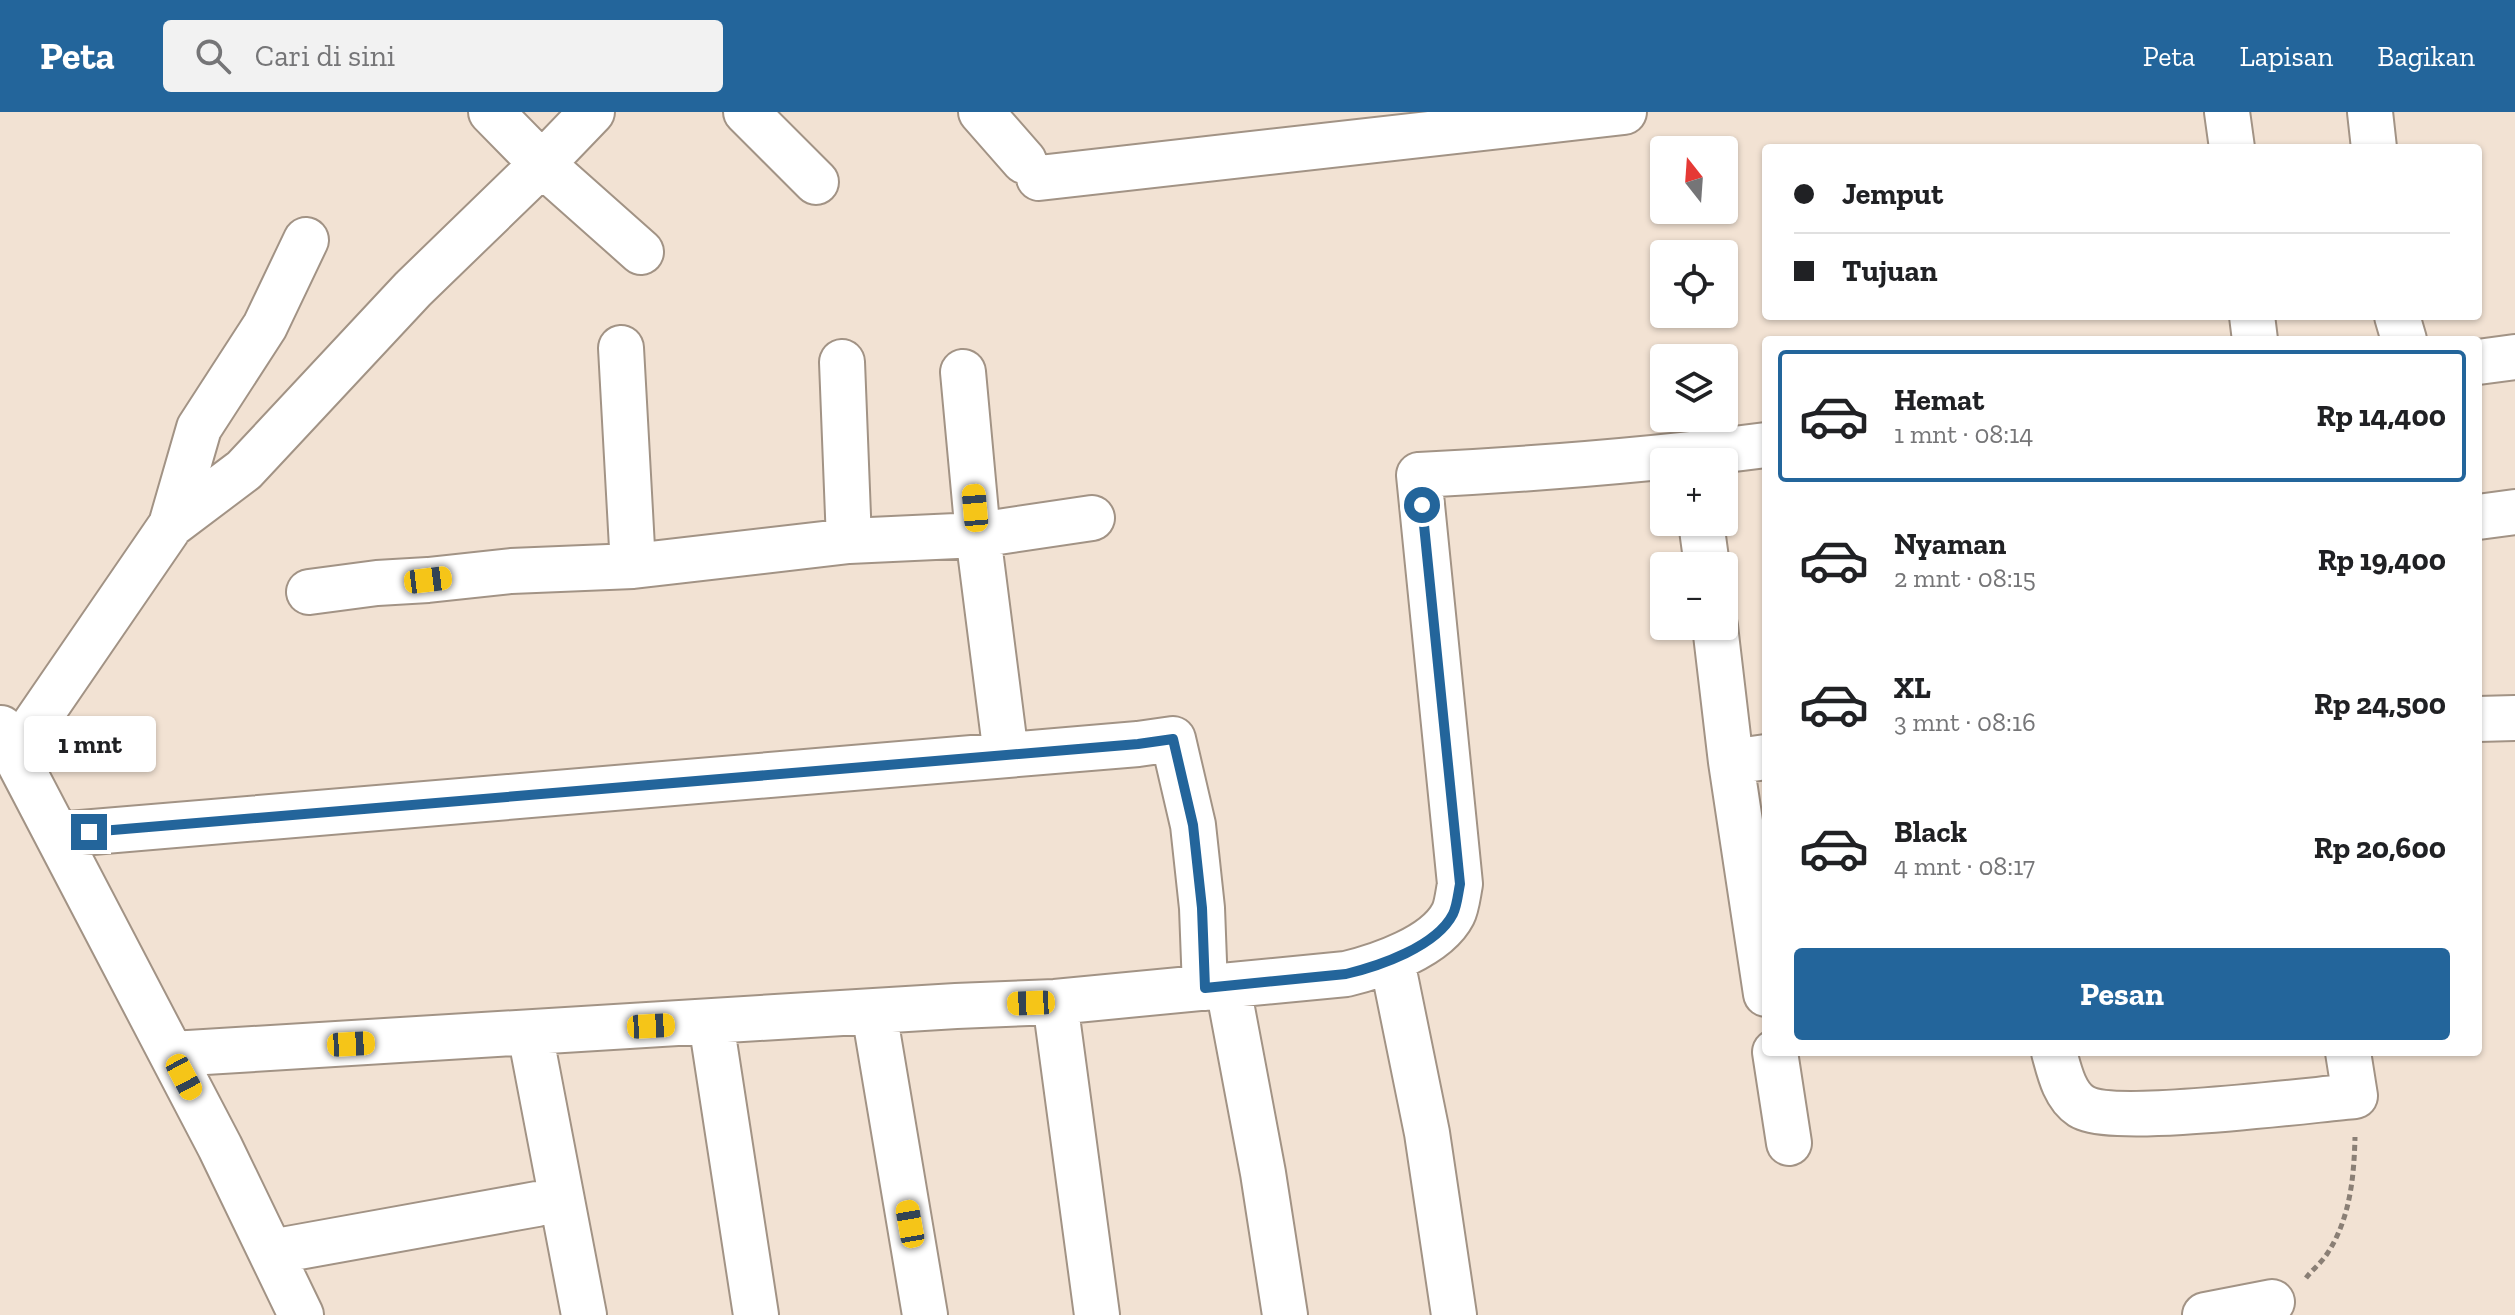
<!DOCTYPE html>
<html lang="id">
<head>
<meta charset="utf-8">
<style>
  :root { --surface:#fff; --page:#f2f2f2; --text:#202124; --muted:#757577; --line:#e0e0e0; --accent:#23659b }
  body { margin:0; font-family:"Zilla Slab",serif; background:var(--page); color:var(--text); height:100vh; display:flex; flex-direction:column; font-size:30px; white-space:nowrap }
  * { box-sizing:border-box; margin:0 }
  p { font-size:26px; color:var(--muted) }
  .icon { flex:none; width:44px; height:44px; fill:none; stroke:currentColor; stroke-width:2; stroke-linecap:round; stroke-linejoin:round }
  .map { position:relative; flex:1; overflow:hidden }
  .panel { position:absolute; left:1762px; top:224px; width:720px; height:720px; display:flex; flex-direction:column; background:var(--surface); border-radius:8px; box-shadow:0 2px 6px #0004 }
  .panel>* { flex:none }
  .banner { position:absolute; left:1762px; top:32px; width:720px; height:176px; border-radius:8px; box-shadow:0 2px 6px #0004; display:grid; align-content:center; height:176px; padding:0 32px; background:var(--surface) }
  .needle { width:52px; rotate:343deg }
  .controls { position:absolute; left:1650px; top:24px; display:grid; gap:16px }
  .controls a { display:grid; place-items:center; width:88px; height:88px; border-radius:8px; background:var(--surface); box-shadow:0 2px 6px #0004; font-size:40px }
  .end { position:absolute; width:36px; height:36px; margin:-18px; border:10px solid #23659b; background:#fff; box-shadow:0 0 0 4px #fff }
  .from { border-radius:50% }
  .bubble { position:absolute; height:56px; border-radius:8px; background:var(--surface); box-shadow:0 2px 6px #0004; font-size:26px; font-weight:700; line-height:56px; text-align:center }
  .car { position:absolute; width:24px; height:48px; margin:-24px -12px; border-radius:10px; box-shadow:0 0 6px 2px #0007; background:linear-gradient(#f5c518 24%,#345 0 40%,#f5c518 0 76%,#345 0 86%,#f5c518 0) }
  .banner b { display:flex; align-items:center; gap:28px; height:76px; font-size:30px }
  .banner b+b { border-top:2px solid var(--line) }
  .banner i { width:20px; height:20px; background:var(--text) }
  ul { padding:14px 0 0; list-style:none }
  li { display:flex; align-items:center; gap:24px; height:132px; margin:0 16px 12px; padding:0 16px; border:4px solid transparent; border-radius:8px }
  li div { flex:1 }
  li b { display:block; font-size:30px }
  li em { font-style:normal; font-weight:700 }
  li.active { border-color:var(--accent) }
  li>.icon { width:72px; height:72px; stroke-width:1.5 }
  .action { display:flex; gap:16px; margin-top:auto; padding:16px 32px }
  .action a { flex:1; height:92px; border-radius:8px; background:var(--accent); color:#fff; font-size:32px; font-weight:700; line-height:92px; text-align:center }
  header { display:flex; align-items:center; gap:48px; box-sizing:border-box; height:112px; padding:0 40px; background:var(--accent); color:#fff }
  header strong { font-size:38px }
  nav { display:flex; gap:44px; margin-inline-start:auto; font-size:28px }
  .search { width:560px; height:72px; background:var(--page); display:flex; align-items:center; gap:20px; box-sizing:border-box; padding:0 28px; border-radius:8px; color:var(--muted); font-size:30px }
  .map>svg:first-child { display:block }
</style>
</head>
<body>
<header>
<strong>Peta</strong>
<div class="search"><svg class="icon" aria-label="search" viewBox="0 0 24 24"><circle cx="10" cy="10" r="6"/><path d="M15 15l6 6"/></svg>Cari di sini</div>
<nav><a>Peta</a><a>Lapisan</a><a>Bagikan</a></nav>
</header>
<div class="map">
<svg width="2515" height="1203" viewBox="0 0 2515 1203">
  <rect width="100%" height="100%" fill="#f2e2d3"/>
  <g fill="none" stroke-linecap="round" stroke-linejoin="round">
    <defs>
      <path id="minor" d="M 491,0 L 542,52 L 641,140
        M 746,0 L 816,70
        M 981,0 L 1024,49
        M 2227,0 L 2232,36
        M 2370,0 L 2374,36
        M 1039,66 L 1624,0
        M 2252,204 L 2255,228
        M 2397,204 L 2404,228
        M 621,236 L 633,454
        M 842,250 L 849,429
        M 2478,250 L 2515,245
        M 963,260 L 978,423 L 1092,406
        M 2478,405 L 2515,400
        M 1701,410 L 1707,454
        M 171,413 L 199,316 L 265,214 L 306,128
        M 309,480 L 377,471 L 428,468 L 511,459 L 633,454 L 849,429 L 978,423 L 1006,643
        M 1715,514 L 1731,650 L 1766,645
        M 2478,607 L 2515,606
        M 1,616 L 220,1035 L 301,1203
        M 14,642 L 171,413 L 244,358 L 413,177 L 542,52 L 592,0
        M 1731,650 L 1766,882
        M 57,723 L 1138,632 L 1173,627 L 1193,713 L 1202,796 L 1205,876
        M 1392,849 L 1427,1021 L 1454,1203
        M 1228,875 L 1263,1061 L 1285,1203
        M 1055,890 L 1097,1203
        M 874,900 L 925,1203
        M 711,910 L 756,1203
        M 530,921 L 584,1203
        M 1775,940 L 1789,1031
        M 2054,940 C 2059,958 2064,983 2081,994 C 2112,1014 2308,988 2355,984 L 2348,940
        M 172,942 L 956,894 L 1055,890 L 1346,862 C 1379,854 1436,835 1453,802 C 1457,794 1458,782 1460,772 L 1419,363 C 1535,357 1651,348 1766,333
        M 271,1140 L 537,1092
        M 2205,1203 L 2272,1190"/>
    </defs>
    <use href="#minor" stroke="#a29385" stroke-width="48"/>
    <path stroke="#8a7f75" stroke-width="5" stroke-dasharray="6 4" stroke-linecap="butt" d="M 2306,1166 C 2312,1158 2321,1151 2327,1142 C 2350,1107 2354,1066 2355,1025"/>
    <use href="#minor" stroke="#fff" stroke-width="44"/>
  </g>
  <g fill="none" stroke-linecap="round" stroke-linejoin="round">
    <path stroke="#23659b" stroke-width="10" d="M 89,720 L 1138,632 L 1173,627 L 1193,713 L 1202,796 L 1205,876 L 1346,862 C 1379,854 1436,835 1453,802 C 1457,794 1458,782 1460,772 L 1422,393"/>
  </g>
</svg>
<div class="controls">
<a><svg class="needle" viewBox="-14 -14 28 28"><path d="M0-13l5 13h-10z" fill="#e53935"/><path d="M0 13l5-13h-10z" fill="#757577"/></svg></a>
<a><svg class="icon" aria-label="locate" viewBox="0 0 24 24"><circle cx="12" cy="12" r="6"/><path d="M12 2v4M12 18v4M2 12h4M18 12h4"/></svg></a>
<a><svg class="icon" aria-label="layers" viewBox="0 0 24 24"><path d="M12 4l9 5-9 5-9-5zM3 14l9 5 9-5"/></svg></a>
<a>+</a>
<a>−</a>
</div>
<i class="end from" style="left:1422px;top:393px"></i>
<i class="end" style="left:89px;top:720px"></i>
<div class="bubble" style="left:24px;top:604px;width:132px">1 mnt</div>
<i class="car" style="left:975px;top:396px;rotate:355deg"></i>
<i class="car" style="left:428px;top:468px;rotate:83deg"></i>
<i class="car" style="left:1031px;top:891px;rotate:268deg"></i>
<i class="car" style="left:651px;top:914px;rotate:87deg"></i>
<i class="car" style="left:351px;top:932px;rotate:87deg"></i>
<i class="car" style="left:184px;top:965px;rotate:152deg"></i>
<i class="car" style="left:910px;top:1112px;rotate:350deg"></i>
<div class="banner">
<b><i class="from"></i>Jemput</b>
<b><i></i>Tujuan</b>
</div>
<section class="panel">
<ul>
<li class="active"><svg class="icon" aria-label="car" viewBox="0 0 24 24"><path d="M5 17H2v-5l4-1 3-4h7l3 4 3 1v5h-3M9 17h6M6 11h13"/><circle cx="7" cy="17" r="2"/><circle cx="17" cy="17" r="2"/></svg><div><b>Hemat</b><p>1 mnt · 08:14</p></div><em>Rp 14,400</em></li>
<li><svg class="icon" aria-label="car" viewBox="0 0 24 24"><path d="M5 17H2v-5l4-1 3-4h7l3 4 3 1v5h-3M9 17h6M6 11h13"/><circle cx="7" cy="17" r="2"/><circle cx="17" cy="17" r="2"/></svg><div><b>Nyaman</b><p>2 mnt · 08:15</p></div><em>Rp 19,400</em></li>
<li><svg class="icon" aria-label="car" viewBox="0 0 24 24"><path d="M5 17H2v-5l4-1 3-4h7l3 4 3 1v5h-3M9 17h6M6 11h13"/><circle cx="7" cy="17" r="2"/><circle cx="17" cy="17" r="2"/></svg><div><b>XL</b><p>3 mnt · 08:16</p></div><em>Rp 24,500</em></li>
<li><svg class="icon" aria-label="car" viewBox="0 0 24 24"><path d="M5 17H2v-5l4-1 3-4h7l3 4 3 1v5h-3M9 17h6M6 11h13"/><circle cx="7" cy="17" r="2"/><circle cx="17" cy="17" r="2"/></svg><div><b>Black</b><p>4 mnt · 08:17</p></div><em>Rp 20,600</em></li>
</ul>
<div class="action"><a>Pesan</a></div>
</section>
</div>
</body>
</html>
